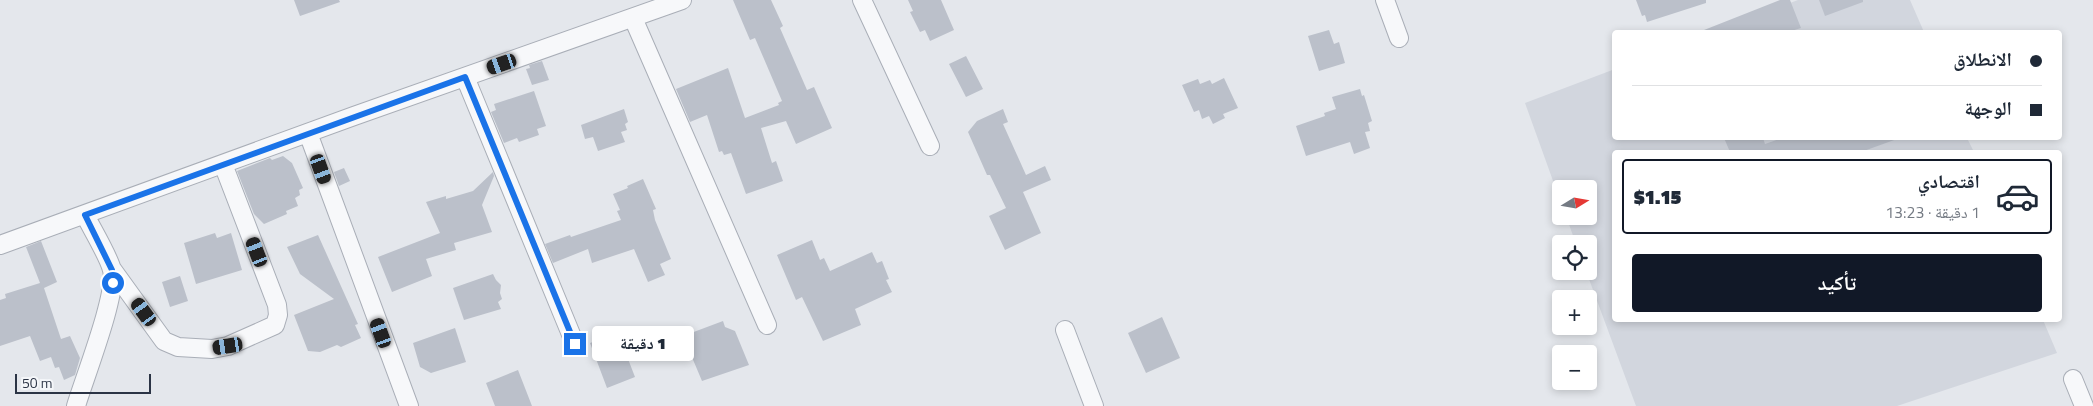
<!DOCTYPE html>
<html lang="ar">
<head>
<meta charset="utf-8">
<style>
  :root { --surface:#fff; --page:#f6f6f7; --text:#1f2937; --muted:#747a83; --line:#e0e1e3; --accent:#111827 }
  body { margin:0; font-family:"Titillium Web","Noto Naskh Arabic",sans-serif; background:var(--page); color:var(--text); direction:rtl; height:100vh; display:flex; flex-direction:column; font-size:19px; white-space:nowrap }
  * { box-sizing:border-box; margin:0 }
  p { font-size:16px; color:var(--muted) }
  .icon { flex:none; width:28px; height:28px; fill:none; stroke:currentColor; stroke-width:2; stroke-linecap:round; stroke-linejoin:round }
  .map { position:relative; flex:1; overflow:hidden; direction:ltr }
  .details { position:absolute; left:1612px; top:150px; width:450px; height:172px; display:flex; flex-direction:column; background:var(--surface); border-radius:5px; box-shadow:0 2px 8px #0003; direction:rtl }
  .details>* { flex:none }
  .banner { position:absolute; left:1612px; top:30px; width:450px; height:110px; border-radius:5px; box-shadow:0 2px 8px #0003; direction:rtl; display:grid; align-content:center; height:110px; padding:0 20px; background:var(--surface) }
  .needle { width:32px; rotate:79deg }
  .controls { position:absolute; left:1552px; top:180px; display:grid; gap:10px }
  .controls a { display:grid; place-items:center; width:45px; height:45px; border-radius:5px; background:var(--surface); box-shadow:0 2px 8px #0003; font-size:25px }
  .scale { position:absolute; left:15px; bottom:12px; width:136px; box-sizing:border-box; padding-left:5px; border:2px solid #2b3445; border-top:0; font-size:14px; line-height:18px; white-space:nowrap; color:#2b3445; -webkit-text-stroke:4px #f4f6f9; paint-order:stroke }
  .end { position:absolute; width:22px; height:22px; margin:-11px; border:6px solid #1a73e8; background:#fff; box-shadow:0 0 0 2px #fff }
  .from { border-radius:50% }
  .bubble { position:absolute; height:35px; border-radius:5px; background:var(--surface); box-shadow:0 2px 8px #0003; font-size:16px; font-weight:800; line-height:35px; text-align:center; direction:rtl }
  .car { position:absolute; width:15px; height:30px; margin:-15px -8px; border-radius:6px; box-shadow:0 0 4px 1px #0007; background:linear-gradient(#222 24%,#8ab4d8 0 40%,#222 0 76%,#8ab4d8 0 86%,#222 0) }
  .banner b { display:flex; align-items:center; gap:18px; height:48px; font-size:19px }
  .banner b+b { border-top:1px solid var(--line) }
  .banner i { width:12px; height:12px; background:var(--text) }
  ul { padding:9px 0 0; list-style:none }
  li { display:flex; align-items:center; gap:15px; height:75px; margin:0 10px 8px; padding:0 10px; border:2px solid transparent; border-radius:5px }
  li div { flex:1 }
  li b { display:block; font-size:19px }
  li em { font-style:normal; font-weight:800 }
  li.active { border-color:var(--accent) }
  li>.icon { width:45px; height:45px; stroke-width:1.5 }
  .button { display:flex; gap:10px; margin-top:auto; padding:10px 20px }
  .button a { flex:1; height:58px; border-radius:5px; background:var(--accent); color:#fff; font-size:20px; font-weight:800; line-height:58px; text-align:center }
  .map>svg:first-child { display:block }
</style>
</head>
<body>
<div class="map">
<svg width="2093" height="406" viewBox="0 0 2093 406">
  <rect width="100%" height="100%" fill="#e4e7ec"/>
  <path fill="#d2d6de" d="M 1798,0 L 1910,0 L 1924,32 L 1712,32 Z
    M 1615,69 L 1615,138 L 1967,138 L 1974,152 L 1615,152 L 1615,320 L 2043,320 L 2057,353 L 1897,406 L 1636,406 L 1586,271 L 1589,271 L 1589,244 L 1576,244 L 1566,216 L 1589,216 L 1589,189 L 1561,189 L 1561,203 L 1525,103 Z"/>
  <path fill="#bbc0ca" d="M 294,0 L 339,0 L 340,2 L 300,16 Z
    M 733,0 L 771,0 L 783,26 L 780,28 L 807,90 L 814,87 L 832,128 L 796,144 L 786,121 L 761,128 L 772,163 L 776,161 L 783,181 L 746,194 L 731,153 L 724,155 L 722,151 L 719,152 L 707,115 L 690,122 L 676,89 L 728,68 L 745,118 L 779,105 L 778,103 L 782,101 L 755,38 L 750,40 Z
    M 908,0 L 941,0 L 954,30 L 930,41 L 925,30 L 920,32 L 910,12 L 913,11 Z
    M 1636,0 L 1706,0 L 1706,3 L 1647,22 L 1645,15 L 1642,16 Z
    M 1780,0 L 1790,0 L 1801,28 L 1788,32 L 1699,32 Z
    M 1819,0 L 1863,0 L 1863,2 L 1825,16 Z
    M 1329,30 L 1334,44 L 1339,42 L 1345,63 L 1319,71 L 1308,36 Z
    M 966,56 L 983,89 L 966,97 L 949,64 Z
    M 542,61 L 549,80 L 532,85 L 526,69 L 530,68 L 529,65 Z
    M 1224,78 L 1238,108 L 1223,114 L 1225,118 L 1213,124 L 1209,116 L 1202,119 L 1199,110 L 1194,112 L 1182,85 L 1198,79 L 1200,84 L 1210,80 L 1212,84 Z
    M 1360,89 L 1362,96 L 1364,95 L 1372,121 L 1368,123 L 1370,131 L 1365,132 L 1370,148 L 1354,154 L 1350,142 L 1306,156 L 1296,126 L 1325,116 L 1324,113 L 1336,109 L 1332,97 Z
    M 534,91 L 546,126 L 537,129 L 539,135 L 519,142 L 517,138 L 504,143 L 491,112 L 496,110 L 494,104 Z
    M 624,109 L 628,122 L 625,124 L 627,130 L 621,132 L 625,142 L 598,151 L 593,137 L 585,139 L 581,125 Z
    M 1003,109 L 1008,122 L 1003,124 L 1026,175 L 1045,166 L 1051,180 L 1023,192 L 1041,233 L 1005,250 L 989,216 L 1006,208 L 990,175 L 987,175 L 968,132 L 977,121 Z
    M 1724,138 L 1763,138 L 1765,144 L 1782,138 L 1897,139 L 1861,152 L 1730,152 Z
    M 283,156 L 292,163 L 303,188 L 299,190 L 300,195 L 295,198 L 298,206 L 286,211 L 287,214 L 264,224 L 254,214 L 237,171 L 270,158 L 272,160 Z
    M 344,168 L 350,181 L 339,186 L 334,172 Z
    M 493,172 L 494,176 L 482,205 L 492,232 L 454,243 L 456,250 L 426,259 L 432,276 L 392,292 L 378,257 L 440,233 L 426,202 L 446,196 L 446,199 L 473,191 Z
    M 643,179 L 656,209 L 653,210 L 655,220 L 671,259 L 660,264 L 665,275 L 648,282 L 634,249 L 592,263 L 588,249 L 553,263 L 545,244 L 570,235 L 571,237 L 621,220 L 617,211 L 620,210 L 613,194 L 628,188 L 627,186 Z
    M 215,233 L 217,238 L 231,233 L 242,270 L 196,284 L 184,243 Z
    M 318,235 L 358,324 L 355,325 L 361,338 L 341,347 L 337,345 L 320,352 L 308,351 L 294,315 L 334,299 L 300,274 L 287,247 Z
    M 812,240 L 820,260 L 824,258 L 830,271 L 872,252 L 877,263 L 882,261 L 889,279 L 886,280 L 892,292 L 855,309 L 861,325 L 823,341 L 802,297 L 796,300 L 777,255 Z
    M 41,241 L 57,282 L 44,288 L 61,339 L 70,336 L 80,358 L 75,375 L 64,380 L 59,367 L 55,368 L 51,357 L 40,361 L 30,336 L 0,346 L 0,300 L 6,298 L 5,294 L 40,283 L 26,247 Z
    M 493,274 L 496,280 L 501,285 L 500,293 L 502,299 L 498,302 L 501,309 L 464,320 L 453,288 Z
    M 180,276 L 188,301 L 170,307 L 162,282 Z
    M 1162,317 L 1180,358 L 1146,373 L 1128,333 Z
    M 723,321 L 725,327 L 735,331 L 749,365 L 702,381 L 683,336 Z
    M 455,328 L 466,362 L 431,373 L 420,367 L 413,343 Z
    M 618,333 L 635,377 L 607,388 L 590,343 Z
    M 518,370 L 532,406 L 495,406 L 486,383 Z"/>
  <g fill="none" stroke-linecap="round" stroke-linejoin="round">
    <defs>
      <path id="street" d="M 862,0 L 930,146
        M 1385,0 L 1399,38
        M 633,18 L 767,325
        M 465,77 L 575,344
        M 308,133 L 409,406
        M 0,245 L 354,116 L 682,0
        M 112,269 L 164,341 L 178,347 L 212,349 L 228,346 L 275,325 L 278,315 L 277,305 L 223,164
        M 1065,330 L 1094,406
        M 2073,379 L 2084,406
        M 76,406 C 84,379 118,293 112,270 C 109,257 92,229 85,215"/>
    </defs>
    <use href="#street" stroke="#a9aeb7" stroke-width="20"/>
    <use href="#street" stroke="#f7f8fa" stroke-width="18"/>
  </g>
  <g fill="none" stroke-linecap="round" stroke-linejoin="round">
    <path stroke="#1a73e8" stroke-width="6" d="M 113,283 L 112,270 L 85,215 L 465,77 L 575,344"/>
  </g>
</svg>
<div class="controls">
<a><svg class="needle" viewBox="-14 -14 28 28"><path d="M0-13l5 13h-10z" fill="#e53935"/><path d="M0 13l5-13h-10z" fill="#747a83"/></svg></a>
<a><svg class="icon" aria-label="locate" viewBox="0 0 24 24"><circle cx="12" cy="12" r="6"/><path d="M12 2v4M12 18v4M2 12h4M18 12h4"/></svg></a>
<a>+</a>
<a>−</a>
</div>
<div class="scale">50 m</div>
<i class="end from" style="left:113px;top:283px"></i>
<i class="end" style="left:575px;top:344px"></i>
<div class="bubble" style="left:592px;top:326px;width:102px">1 دقيقة</div>
<i class="car" style="left:502px;top:64px;rotate:251deg"></i>
<i class="car" style="left:321px;top:169px;rotate:160deg"></i>
<i class="car" style="left:257px;top:252px;rotate:339deg"></i>
<i class="car" style="left:144px;top:312px;rotate:324deg"></i>
<i class="car" style="left:381px;top:333px;rotate:340deg"></i>
<i class="car" style="left:228px;top:346px;rotate:261deg"></i>
<div class="banner">
<b><i class="from"></i>الانطلاق</b>
<b><i></i>الوجهة</b>
</div>
<section class="details">
<ul>
<li class="active"><svg class="icon" aria-label="car" viewBox="0 0 24 24"><path d="M5 17H2v-5l4-1 3-4h7l3 4 3 1v5h-3M9 17h6M6 11h13"/><circle cx="7" cy="17" r="2"/><circle cx="17" cy="17" r="2"/></svg><div><b>اقتصادي</b><p>1 دقيقة · 13:23</p></div><em>$1.15</em></li>
</ul>
<div class="button"><a>تأكيد</a></div>
</section>
</div>
</body>
</html>
